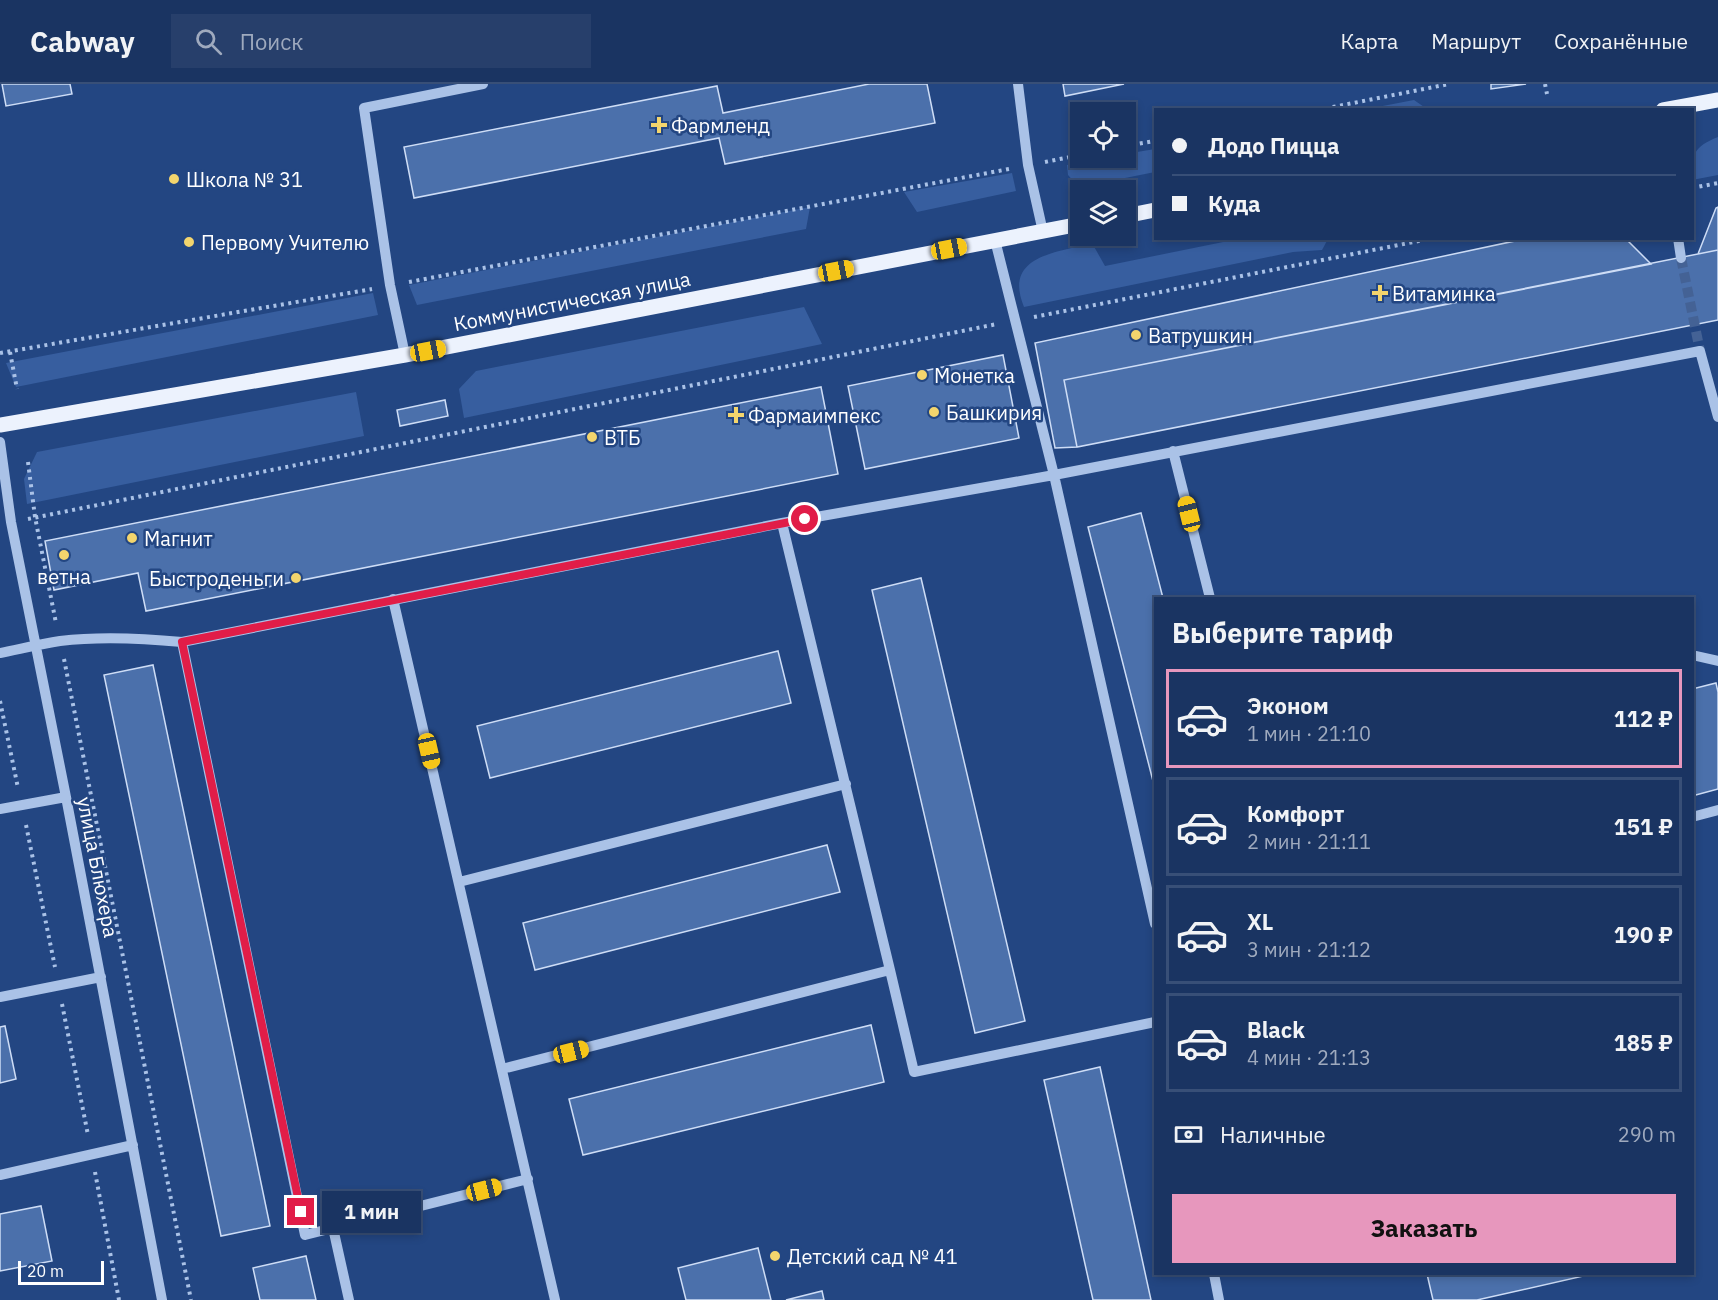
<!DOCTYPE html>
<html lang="ru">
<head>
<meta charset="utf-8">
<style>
  :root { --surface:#1a3462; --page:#273f6b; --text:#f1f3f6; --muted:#9faabe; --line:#384f77; --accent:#e797bd }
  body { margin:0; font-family:"IBM Plex Sans",sans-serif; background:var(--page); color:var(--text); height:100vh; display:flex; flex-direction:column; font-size:22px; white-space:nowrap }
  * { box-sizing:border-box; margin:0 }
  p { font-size:20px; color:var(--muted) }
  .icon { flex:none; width:33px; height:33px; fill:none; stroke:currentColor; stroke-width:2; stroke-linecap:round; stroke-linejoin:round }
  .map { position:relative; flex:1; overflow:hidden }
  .details { position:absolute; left:1154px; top:513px; width:540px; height:678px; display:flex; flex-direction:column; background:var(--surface); border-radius:0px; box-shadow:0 3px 9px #0003,0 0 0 2px var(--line) }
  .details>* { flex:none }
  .top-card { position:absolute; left:1154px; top:24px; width:540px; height:132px; border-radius:0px; box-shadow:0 3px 9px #0003,0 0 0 2px var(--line); display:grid; align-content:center; height:132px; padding:0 18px; background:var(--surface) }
  .tools { position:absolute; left:1070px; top:18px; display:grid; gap:12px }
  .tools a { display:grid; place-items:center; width:66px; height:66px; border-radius:0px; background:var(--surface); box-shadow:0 3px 9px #0003,0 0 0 2px var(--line); font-size:30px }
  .scale { position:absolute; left:18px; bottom:15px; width:86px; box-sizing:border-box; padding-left:6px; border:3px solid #fff; border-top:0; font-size:16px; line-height:21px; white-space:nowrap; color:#fff; -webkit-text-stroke:4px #234682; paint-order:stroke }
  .end { position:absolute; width:27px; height:27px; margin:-14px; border:8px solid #e11d48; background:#fff; box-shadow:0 0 0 3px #fff }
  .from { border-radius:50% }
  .bubble { position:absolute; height:42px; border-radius:0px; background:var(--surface); box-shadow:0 3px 9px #0003,0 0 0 2px var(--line); font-size:20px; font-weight:700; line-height:42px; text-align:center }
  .car { position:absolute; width:18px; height:36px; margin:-18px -9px; border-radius:8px; box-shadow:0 0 4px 2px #0007; background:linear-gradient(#f5c518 24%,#345 0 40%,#f5c518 0 76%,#345 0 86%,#f5c518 0) }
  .top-card b { display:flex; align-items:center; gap:21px; height:57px; font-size:22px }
  .top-card b+b { border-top:2px solid var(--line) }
  .top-card i { width:15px; height:15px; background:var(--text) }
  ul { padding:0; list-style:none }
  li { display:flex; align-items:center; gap:18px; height:99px; margin:0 12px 9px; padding:0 6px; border:3px solid var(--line); border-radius:0px }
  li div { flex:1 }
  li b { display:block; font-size:22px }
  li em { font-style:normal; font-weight:700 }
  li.current { border-color:var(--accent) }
  li>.icon { width:54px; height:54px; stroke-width:1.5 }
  h2 { padding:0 18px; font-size:27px; line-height:72px }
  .pay { display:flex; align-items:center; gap:15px; height:66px; padding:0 18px; font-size:22px }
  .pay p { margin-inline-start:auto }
  .cta { display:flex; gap:12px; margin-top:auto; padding:12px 18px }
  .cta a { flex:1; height:69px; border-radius:0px; background:var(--accent); color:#111; font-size:24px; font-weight:700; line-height:69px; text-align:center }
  header { display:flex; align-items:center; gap:36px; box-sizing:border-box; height:84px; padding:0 30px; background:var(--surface); border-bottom:2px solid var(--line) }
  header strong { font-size:28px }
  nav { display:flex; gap:33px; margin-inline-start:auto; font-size:21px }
  .search { width:420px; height:54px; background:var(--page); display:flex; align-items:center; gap:15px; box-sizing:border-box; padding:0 21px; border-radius:0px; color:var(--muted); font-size:22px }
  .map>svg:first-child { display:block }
</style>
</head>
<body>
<header>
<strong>Cabway</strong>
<div class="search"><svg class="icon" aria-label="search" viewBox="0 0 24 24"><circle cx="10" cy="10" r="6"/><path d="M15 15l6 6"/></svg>Поиск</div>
<nav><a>Карта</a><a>Маршрут</a><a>Сохранённые</a></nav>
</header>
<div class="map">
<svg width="1718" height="1216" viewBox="0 0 1718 1216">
  <rect width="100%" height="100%" fill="#234682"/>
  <path fill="#375e9f" d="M 1414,16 L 1427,25 L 1367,25 Z
    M 1718,53 L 1718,91 L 1692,96 C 1692,70 1693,63 1718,53 Z
    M 1155,65 L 1155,88 L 1090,101 L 1077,101 L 1068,91 L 1067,81 L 1107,74 L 1125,74 L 1125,70 Z
    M 1012,89 L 1016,107 L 917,128 L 904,108 Z
    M 810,123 L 806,145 L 417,221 L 409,201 Z
    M 1238,155 L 1328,155 L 1322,166 L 1293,168 L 1024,223 C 1003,172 1055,169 1092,159 L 1105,182 Z
    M 373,209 L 378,231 L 16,303 L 6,279 Z
    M 804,223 L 822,260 L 464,334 L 459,305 L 476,287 Z
    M 356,308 L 364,352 L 27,420 L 24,395 L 37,368 Z"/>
  <path fill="#4b70ab" stroke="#ceddf6" stroke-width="1.5" d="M 2,0 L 70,0 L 72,10 L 6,22 Z
    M 869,0 L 927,0 L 935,39 L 725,80 L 719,54 L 414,114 L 404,63 L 717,2 L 723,29 Z
    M 1063,0 L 1124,0 L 1065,12 Z
    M 1491,0 L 1526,0 L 1491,5 Z
    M 1718,123 L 1718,166 L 1698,170 L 1716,124 Z
    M 1529,154 L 1625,154 L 1651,180 L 1064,296 L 1077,363 L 1055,364 L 1035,259 Z
    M 1718,166 L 1718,236 L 1077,363 L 1064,296 Z
    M 1003,271 L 1019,354 L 865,385 L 848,302 Z
    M 821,303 L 838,390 L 146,527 L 138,489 L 54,506 L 45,457 Z
    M 445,316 L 448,332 L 400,342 L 397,326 Z
    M 1141,429 L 1163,514 L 1155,514 L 1155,705 L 1088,443 Z
    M 921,494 L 1025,937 L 975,949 L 872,506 Z
    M 778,567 L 791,619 L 490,694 L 477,642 Z
    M 153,581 L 270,1142 L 221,1152 L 104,591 Z
    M 1716,599 L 1718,608 L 1718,705 L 1692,712 L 1692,605 Z
    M 827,761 L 840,808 L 535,886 L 523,839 Z
    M 871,941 L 884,998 L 583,1071 L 569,1015 Z
    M 5,942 L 16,995 L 0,999 L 0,943 Z
    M 1100,983 L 1151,1216 L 1093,1216 L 1044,996 Z
    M 41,1122 L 52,1177 L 0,1187 L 0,1130 Z
    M 758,1164 L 771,1216 L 686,1216 L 678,1184 Z
    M 306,1172 L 316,1216 L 260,1216 L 253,1184 Z
    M 1427,1190 L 1588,1190 L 1588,1191 L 1477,1216 L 1433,1216 Z
    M 822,1207 L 824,1216 L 786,1216 Z"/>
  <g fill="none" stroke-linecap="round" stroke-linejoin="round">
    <path stroke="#446295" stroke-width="10" stroke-dasharray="10 5" stroke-linecap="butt" d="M 1681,174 L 1700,267"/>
    <path stroke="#aac2e7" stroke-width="4" stroke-dasharray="3 4.5" stroke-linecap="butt" d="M 1545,0 L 1547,10
      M 1318,26 L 1449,0
      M 1125,62 L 1155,57
      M 1045,78 L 1080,71
      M 1692,104 L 1718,99
      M 409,198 L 1009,85
      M 1034,233 L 1434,154
      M 10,268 L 17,305
      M 0,269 L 372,205
      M 28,378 L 35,433 L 56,539
      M 28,435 L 997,240
      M 64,575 L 191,1216
      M 0,617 L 18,704
      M 26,741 L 55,883
      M 62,920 L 88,1051
      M 95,1088 L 119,1216"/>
    <path stroke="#aac2e7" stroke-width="10" d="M 1018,0 L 1028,81 L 1043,148
      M 1678,154 L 1681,174
      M 995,156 L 1054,391 L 1700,267 L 1718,333
      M 405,271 L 390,201 L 364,24 L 483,0
      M 0,358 L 11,438 L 66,713 L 162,1216
      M 1173,367 L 1210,514
      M 393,515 L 555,1216
      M 182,558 L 305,1151 L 528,1095
      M 0,569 C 20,565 40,560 60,557 C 100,552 141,554 182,558 L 782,439 L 1054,391 L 1155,840
      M 1692,571 L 1718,577
      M 0,725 L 66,713
      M 1692,733 L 1718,726
      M 459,798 L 846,700
      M 890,886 L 914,988 L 1155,938
      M 0,913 L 101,893
      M 502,985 L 890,886 L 782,439
      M 0,1091 L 133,1061
      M 333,1144 L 349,1216
      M 1214,1190 L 1219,1216"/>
    <path stroke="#ecf2fd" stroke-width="15" d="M 1663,26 L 1718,16
      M 1125,132 L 1155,126
      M 0,341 L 405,271 L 1080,140"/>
  </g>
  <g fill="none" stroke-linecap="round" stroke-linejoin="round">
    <path stroke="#e11d48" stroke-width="8" d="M 301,1128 L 182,558 L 805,435"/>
  </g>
  <g fill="#f3d56d" stroke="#234682" stroke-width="2">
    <path d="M656 32h6v6h6v6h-6v6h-6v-6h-6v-6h6z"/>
    <circle cx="174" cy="95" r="6"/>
    <circle cx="189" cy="158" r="6"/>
    <path d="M1377 200h6v6h6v6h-6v6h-6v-6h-6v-6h6z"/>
    <circle cx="1136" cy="251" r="6"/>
    <circle cx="922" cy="291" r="6"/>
    <circle cx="934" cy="328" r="6"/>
    <path d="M733 322h6v6h6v6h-6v6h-6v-6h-6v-6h6z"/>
    <circle cx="592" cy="353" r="6"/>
    <circle cx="132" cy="454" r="6"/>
    <circle cx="64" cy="471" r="6"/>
    <circle cx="296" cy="494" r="6"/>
    <circle cx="775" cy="1172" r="6"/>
  </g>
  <g text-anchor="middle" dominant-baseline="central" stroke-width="5" stroke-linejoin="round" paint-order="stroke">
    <g font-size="20" fill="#fff" stroke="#234682" text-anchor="start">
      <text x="671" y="41">Фармленд</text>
      <text x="186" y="95">Школа № 31</text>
      <text x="201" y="158">Первому Учителю</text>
      <text x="1392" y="209">Витаминка</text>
      <text x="1148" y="251">Ватрушкин</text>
      <text x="934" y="291">Монетка</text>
      <text x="946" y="328">Башкирия</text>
      <text x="748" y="331">Фармаимпекс</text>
      <text x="604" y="353">ВТБ</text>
      <text x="144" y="454">Магнит</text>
      <text x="64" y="492" text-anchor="middle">ветна</text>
      <text x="284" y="494" text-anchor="end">Быстроденьги</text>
      <text x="787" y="1172">Детский сад № 41</text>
    </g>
    <g font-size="20" fill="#fff" stroke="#234682">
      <text transform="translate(572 217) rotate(-11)">Коммунистическая улица</text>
      <text transform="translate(98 783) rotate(79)">улица Блюхера</text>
    </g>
  </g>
</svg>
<div class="tools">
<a><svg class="icon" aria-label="locate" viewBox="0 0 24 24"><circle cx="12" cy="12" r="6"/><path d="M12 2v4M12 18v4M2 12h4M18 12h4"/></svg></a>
<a><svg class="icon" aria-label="layers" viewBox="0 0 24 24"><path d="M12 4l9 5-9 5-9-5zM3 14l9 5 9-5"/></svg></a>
</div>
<div class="scale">20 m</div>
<i class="end from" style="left:805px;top:435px"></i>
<i class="end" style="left:301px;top:1128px"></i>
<div class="bubble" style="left:322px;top:1107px;width:99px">1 мин</div>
<i class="car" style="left:949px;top:165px;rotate:79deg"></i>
<i class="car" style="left:836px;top:187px;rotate:79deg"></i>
<i class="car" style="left:428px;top:267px;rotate:79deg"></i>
<i class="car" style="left:1189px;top:430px;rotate:346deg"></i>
<i class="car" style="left:429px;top:667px;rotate:167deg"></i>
<i class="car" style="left:571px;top:968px;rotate:76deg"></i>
<i class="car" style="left:484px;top:1106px;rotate:76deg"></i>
<div class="top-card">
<b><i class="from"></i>Додо Пицца</b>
<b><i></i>Куда</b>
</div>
<section class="details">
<h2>Выберите тариф</h2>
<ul>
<li class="current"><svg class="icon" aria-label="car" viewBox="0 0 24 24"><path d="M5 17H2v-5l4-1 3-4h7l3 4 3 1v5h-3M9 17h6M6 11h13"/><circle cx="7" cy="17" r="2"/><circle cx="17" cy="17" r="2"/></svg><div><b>Эконом</b><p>1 мин · 21:10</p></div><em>112 ₽</em></li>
<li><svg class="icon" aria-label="car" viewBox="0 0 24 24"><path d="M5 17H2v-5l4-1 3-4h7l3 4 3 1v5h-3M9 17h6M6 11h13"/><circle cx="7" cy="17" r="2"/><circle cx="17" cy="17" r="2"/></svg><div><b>Комфорт</b><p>2 мин · 21:11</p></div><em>151 ₽</em></li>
<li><svg class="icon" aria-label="car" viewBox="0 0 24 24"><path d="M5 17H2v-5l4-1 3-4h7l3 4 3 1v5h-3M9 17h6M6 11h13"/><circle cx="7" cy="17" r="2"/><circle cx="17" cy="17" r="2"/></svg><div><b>XL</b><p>3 мин · 21:12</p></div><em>190 ₽</em></li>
<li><svg class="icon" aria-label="car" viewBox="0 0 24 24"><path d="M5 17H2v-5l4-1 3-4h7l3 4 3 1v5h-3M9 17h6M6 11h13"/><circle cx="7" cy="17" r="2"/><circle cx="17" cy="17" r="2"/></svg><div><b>Black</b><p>4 мин · 21:13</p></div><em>185 ₽</em></li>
</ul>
<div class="pay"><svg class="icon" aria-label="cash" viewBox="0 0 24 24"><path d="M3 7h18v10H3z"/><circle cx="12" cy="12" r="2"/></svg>Наличные<p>290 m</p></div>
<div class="cta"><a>Заказать</a></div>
</section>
</div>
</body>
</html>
